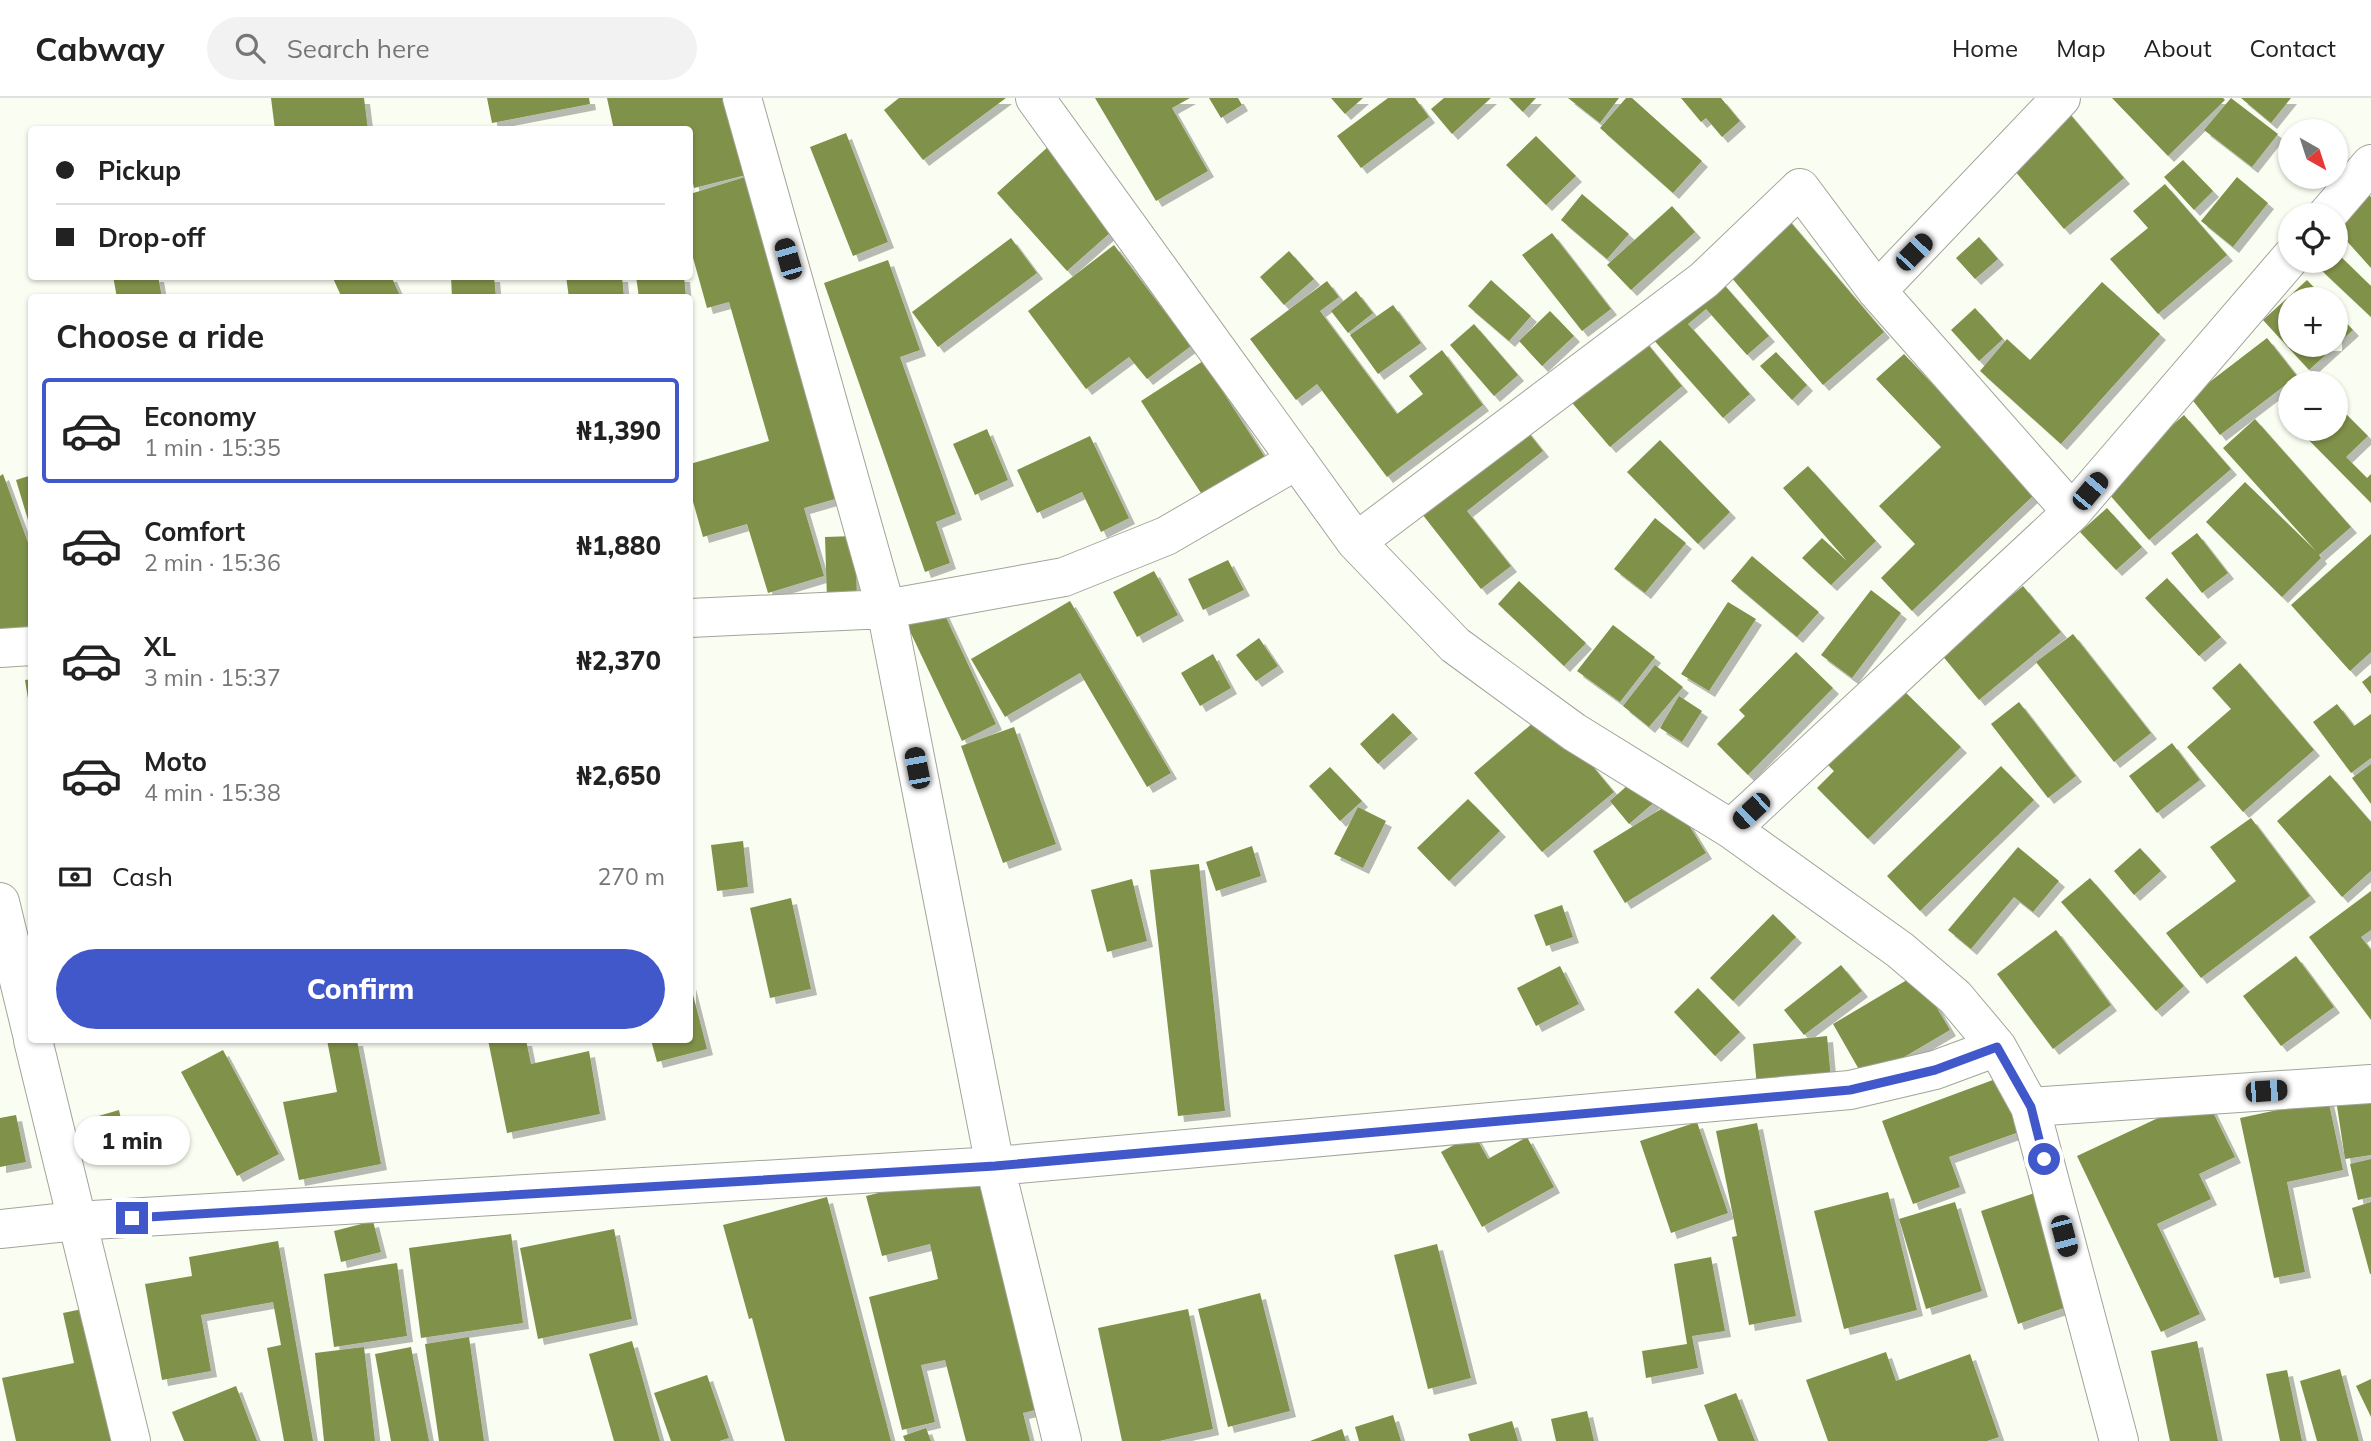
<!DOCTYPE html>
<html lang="en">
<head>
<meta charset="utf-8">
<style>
  :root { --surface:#fff; --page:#f2f2f2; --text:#222; --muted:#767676; --line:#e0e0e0; --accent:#4158cb }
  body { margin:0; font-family:Mulish,sans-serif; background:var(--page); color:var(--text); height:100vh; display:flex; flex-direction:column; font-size:26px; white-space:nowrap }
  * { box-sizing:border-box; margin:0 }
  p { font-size:23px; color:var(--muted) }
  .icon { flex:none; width:38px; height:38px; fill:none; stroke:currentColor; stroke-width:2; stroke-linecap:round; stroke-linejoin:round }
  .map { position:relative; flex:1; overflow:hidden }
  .details { position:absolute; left:28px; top:196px; width:665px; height:749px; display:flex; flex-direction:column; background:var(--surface); border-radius:7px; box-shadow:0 2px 5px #0004 }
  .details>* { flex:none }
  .top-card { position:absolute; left:28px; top:28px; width:665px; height:154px; border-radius:7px; box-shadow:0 2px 5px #0004; display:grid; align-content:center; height:154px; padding:0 28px; background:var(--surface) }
  .needle { width:46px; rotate:141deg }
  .tools { position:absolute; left:2278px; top:21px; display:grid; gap:14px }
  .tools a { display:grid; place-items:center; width:70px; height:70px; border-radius:50%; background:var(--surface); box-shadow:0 2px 5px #0004; font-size:35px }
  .end { position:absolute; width:32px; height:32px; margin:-16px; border:9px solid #4158cb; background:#fff; box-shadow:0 0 0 4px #fff }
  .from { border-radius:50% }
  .bubble { position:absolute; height:49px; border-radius:24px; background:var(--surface); box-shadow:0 2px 5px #0004; font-size:23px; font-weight:800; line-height:49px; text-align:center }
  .car { position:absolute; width:21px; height:42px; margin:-21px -10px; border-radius:9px; box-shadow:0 0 5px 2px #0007; background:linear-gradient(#222 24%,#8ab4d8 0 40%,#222 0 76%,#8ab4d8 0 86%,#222 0) }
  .top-card b { display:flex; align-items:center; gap:24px; height:66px; font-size:26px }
  .top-card b+b { border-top:2px solid var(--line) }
  .top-card i { width:18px; height:18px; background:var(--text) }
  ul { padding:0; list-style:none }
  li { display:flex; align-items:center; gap:21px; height:105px; margin:0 14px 10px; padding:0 14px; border:4px solid transparent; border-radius:7px }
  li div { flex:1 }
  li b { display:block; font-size:26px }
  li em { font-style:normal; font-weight:800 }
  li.selected { border-color:var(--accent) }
  li>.icon { width:63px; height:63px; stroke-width:1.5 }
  h2 { padding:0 28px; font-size:32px; line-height:84px }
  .pay { display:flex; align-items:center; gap:18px; height:77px; padding:0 28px; font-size:26px }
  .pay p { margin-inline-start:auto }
  .button { display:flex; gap:14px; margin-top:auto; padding:14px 28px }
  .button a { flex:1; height:80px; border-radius:42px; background:var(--accent); color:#fff; font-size:28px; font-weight:800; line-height:80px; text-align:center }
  header { display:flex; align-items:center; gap:42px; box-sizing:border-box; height:98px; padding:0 35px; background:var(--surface); border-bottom:2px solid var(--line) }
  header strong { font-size:33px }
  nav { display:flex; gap:38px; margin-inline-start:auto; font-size:24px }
  .search { width:490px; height:63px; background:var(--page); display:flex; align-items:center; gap:18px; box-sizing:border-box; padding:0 24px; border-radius:38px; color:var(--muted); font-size:26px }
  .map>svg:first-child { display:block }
</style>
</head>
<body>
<header>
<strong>Cabway</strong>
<div class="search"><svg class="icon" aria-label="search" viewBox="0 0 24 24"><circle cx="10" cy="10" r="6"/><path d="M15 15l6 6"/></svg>Search here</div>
<nav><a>Home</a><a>Map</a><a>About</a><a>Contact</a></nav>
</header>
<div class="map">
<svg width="2371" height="1343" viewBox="0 0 2371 1343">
  <defs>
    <filter id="shadow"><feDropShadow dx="6" dy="6" stdDeviation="0" flood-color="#0004"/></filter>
  </defs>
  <rect width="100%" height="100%" fill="#fafdf2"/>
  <path fill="#80914a" filter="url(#shadow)" d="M 271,0 L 364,0 L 368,32 L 275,32 Z
    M 487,0 L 589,0 L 590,6 L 492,25 Z
    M 607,0 L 736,0 L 754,75 L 694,90 L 690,72 L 690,32 L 614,32 Z
    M 899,0 L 1006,0 L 923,62 L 884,12 Z
    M 1095,0 L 1190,0 L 1172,10 L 1208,73 L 1156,103 Z
    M 1209,0 L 1238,0 L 1242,7 L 1221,20 Z
    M 1331,0 L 1363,0 L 1345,16 Z
    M 1388,0 L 1415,0 L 1429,19 L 1361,70 L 1337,38 Z
    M 1444,0 L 1491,0 L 1452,36 L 1431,11 Z
    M 1509,0 L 1536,0 L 1523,14 Z
    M 1568,0 L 1619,0 L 1600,25 Z
    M 1626,0 L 1632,0 L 1702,63 L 1673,95 L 1600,30 Z
    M 1681,0 L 1721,0 L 1740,23 L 1722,39 L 1706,20 L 1701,24 Z
    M 2112,0 L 2223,0 L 2225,2 L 2168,58 Z
    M 2231,0 L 2278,36 L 2252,69 L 2204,32 Z
    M 2241,0 L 2291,0 L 2271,25 Z
    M 2063,8 L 2124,80 L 2064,131 L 2003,59 Z
    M 846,35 L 888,144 L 853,158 L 810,49 Z
    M 1536,38 L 1576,78 L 1546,107 L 1506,67 Z
    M 1050,47 L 1120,126 L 1067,173 L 997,95 Z
    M 2183,62 L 2213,93 L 2194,112 L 2164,79 Z
    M 755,76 L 849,397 L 804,410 L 824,478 L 768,495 L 747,426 L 703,439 L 690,393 L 690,366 L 769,343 L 729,204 L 707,210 L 690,149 L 690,96 Z
    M 2237,79 L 2268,105 L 2233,149 L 2201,123 Z
    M 2165,86 L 2227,157 L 2158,216 L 2110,161 L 2148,130 L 2133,113 Z
    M 1582,96 L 1629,136 L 1607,161 L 1561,122 Z
    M 2369,97 L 2371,99 L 2371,170 L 2336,131 Z
    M 1672,108 L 1695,134 L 1631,192 L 1607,167 Z
    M 1781,113 L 1884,234 L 1823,287 L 1719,165 Z
    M 1552,135 L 1611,211 L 1582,233 L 1522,157 Z
    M 1979,139 L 1998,161 L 1975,181 L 1956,160 Z
    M 1011,140 L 1037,175 L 938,249 L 912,214 Z
    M 1114,147 L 1191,248 L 1147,281 L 1129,259 L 1086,291 L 1028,213 Z
    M 1289,153 L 1314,181 L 1284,207 L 1260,179 Z
    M 2336,154 L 2371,188 L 2371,219 L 2319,170 L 2325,163 L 2336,163 Z
    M 888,162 L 920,252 L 900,259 L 956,416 L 936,424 L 950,465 L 925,474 L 824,185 Z
    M 1711,172 L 1769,238 L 1747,257 L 1706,211 L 1688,226 L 1750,296 L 1723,320 L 1644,231 Z
    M 113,178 L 158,178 L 162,200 L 117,200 Z
    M 332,178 L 391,178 L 401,200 L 342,200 Z
    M 451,178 L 494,178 L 496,200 L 452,200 Z
    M 566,178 L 622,178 L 624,200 L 569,200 Z
    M 636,178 L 684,178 L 686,200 L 639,200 Z
    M 1491,182 L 1531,218 L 1509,243 L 1468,208 Z
    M 2307,182 L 2325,201 L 2291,201 L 2291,247 L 2336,247 L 2336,214 L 2353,232 L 2309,272 L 2263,222 Z
    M 1327,183 L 1339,199 L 1320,213 L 1397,316 L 1423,296 L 1409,278 L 1442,252 L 1483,307 L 1387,379 L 1317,286 L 1296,302 L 1250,241 Z
    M 2102,184 L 2160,236 L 2061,346 L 1980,273 L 2007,241 L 2030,262 Z
    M 1356,193 L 1373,215 L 1348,235 L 1331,213 Z
    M 1393,207 L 1421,245 L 1378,276 L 1350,237 Z
    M 1975,210 L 2003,241 L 1979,263 L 1951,232 Z
    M 1550,213 L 1574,238 L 1542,268 L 1519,243 Z
    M 1474,226 L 1518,277 L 1494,298 L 1450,247 Z
    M 1640,237 L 1682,288 L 1610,349 L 1567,299 Z
    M 2267,240 L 2297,278 L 2220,337 L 2190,299 Z
    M 1776,254 L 1807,287 L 1792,302 L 1760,268 Z
    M 1904,256 L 2036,395 L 1912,513 L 1881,480 L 1915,446 L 1879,408 L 1941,349 L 1876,281 Z
    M 1203,263 L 1274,373 L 1212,412 L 1141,303 Z
    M 2291,297 L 2291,324 L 2278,310 Z
    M 2336,306 L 2368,338 L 2346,359 L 2367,380 L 2371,376 L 2371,405 L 2298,331 L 2336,331 Z
    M 2184,317 L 2231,371 L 2149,442 L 2102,388 Z
    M 2255,321 L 2351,429 L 2319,457 L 2321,460 L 2282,499 L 2206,424 L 2245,384 L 2316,453 L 2223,350 Z
    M 1520,324 L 1543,353 L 1467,413 L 1511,468 L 1481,491 L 1415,407 Z
    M 987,331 L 1008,382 L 975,397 L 953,346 Z
    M 1090,338 L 1129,420 L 1101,434 L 1082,394 L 1037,415 L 1017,372 Z
    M 1660,342 L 1730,414 L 1698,446 L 1627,374 Z
    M 1808,368 L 1876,443 L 1831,487 L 1802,460 L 1822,440 L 1847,463 L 1783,390 Z
    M 3,376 L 30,450 L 32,449 L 32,535 L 0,544 L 0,378 Z
    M 32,377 L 32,432 L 31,432 L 16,382 Z
    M 2107,410 L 2142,449 L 2116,472 L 2080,434 Z
    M 1655,420 L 1686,445 L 1645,495 L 1614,471 Z
    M 2197,435 L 2228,475 L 2202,495 L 2171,455 Z
    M 2371,436 L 2371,554 L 2350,573 L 2291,507 Z
    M 855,438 L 857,501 L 827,501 L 825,439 Z
    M 1752,458 L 1819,514 L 1797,539 L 1731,483 Z
    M 1228,462 L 1244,492 L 1203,512 L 1188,481 Z
    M 1154,473 L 1178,517 L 1137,539 L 1113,494 Z
    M 2167,480 L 2221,539 L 2199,558 L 2145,500 Z
    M 1519,483 L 1586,545 L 1564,568 L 1498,506 Z
    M 2023,488 L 2061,534 L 1979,602 L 1941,556 Z
    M 1871,492 L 1901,515 L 1852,580 L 1821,557 Z
    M 1070,503 L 1171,675 L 1147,689 L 1080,575 L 1005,619 L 971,561 Z
    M 1728,504 L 1756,521 L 1709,593 L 1681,576 Z
    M 942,511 L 996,626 L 962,643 L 907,527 Z
    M 1613,527 L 1655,559 L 1620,604 L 1577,573 Z
    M 2073,536 L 2151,635 L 2114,664 L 2036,564 Z
    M 1259,540 L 1278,568 L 1256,583 L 1236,557 Z
    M 1796,554 L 1833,590 L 1748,677 L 1717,646 L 1745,618 L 1739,612 Z
    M 1213,556 L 1231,590 L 1200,608 L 1181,575 Z
    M 2240,565 L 2314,652 L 2243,714 L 2187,649 L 2231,611 L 2212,590 Z
    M 1655,567 L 1683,589 L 1649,629 L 1623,608 Z
    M 2371,577 L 2371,596 L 2362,584 Z
    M 32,581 L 32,613 L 30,613 L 25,582 Z
    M 1899,588 L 1961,649 L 1868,741 L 1817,690 L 1834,673 L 1824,663 Z
    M 1679,598 L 1702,613 L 1682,644 L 1660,630 Z
    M 2019,604 L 2076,678 L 2048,700 L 1991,626 Z
    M 2337,606 L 2354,628 L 2371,616 L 2371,660 L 2351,675 L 2313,624 Z
    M 1547,613 L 1614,694 L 1542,754 L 1474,675 Z
    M 1393,615 L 1412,635 L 1378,666 L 1360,646 Z
    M 1014,629 L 1056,746 L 1003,765 L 961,648 Z
    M 2172,645 L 2200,682 L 2157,715 L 2129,678 Z
    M 2371,666 L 2371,706 L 2352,680 Z
    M 2001,668 L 2034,702 L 1920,813 L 1887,778 Z
    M 1330,669 L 1362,703 L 1340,723 L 1309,688 Z
    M 2330,677 L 2371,724 L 2371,773 L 2342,799 L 2277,723 Z
    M 1638,678 L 1658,701 L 1629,726 L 1610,703 Z
    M 1468,701 L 1500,733 L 1449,783 L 1417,750 Z
    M 1674,703 L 1706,755 L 1625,805 L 1593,753 Z
    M 1358,709 L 1386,723 L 1363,770 L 1334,756 Z
    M 2251,720 L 2310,798 L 2201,880 L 2166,835 L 2236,783 L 2210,749 Z
    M 743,743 L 748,789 L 717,793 L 711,747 Z
    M 1252,748 L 1261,778 L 1216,793 L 1206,764 Z
    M 2018,749 L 2059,783 L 2033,814 L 2014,799 L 1971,851 L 1948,832 Z
    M 2140,750 L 2161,773 L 2134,797 L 2114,773 Z
    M 1199,766 L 1225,1013 L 1178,1018 L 1150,772 Z
    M 2090,780 L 2184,888 L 2156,913 L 2061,804 Z
    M 1132,781 L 1147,843 L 1107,854 L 1091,792 Z
    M 2371,793 L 2371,832 L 2361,839 L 2371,852 L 2371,922 L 2309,839 Z
    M 791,800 L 811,891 L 770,900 L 750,810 Z
    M 1562,807 L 1573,839 L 1546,848 L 1534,817 Z
    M 1773,816 L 1796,839 L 1733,903 L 1710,880 Z
    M 2056,832 L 2111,907 L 2053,951 L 1997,876 Z
    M 2296,858 L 2334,909 L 2281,948 L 2243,898 Z
    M 1841,867 L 1862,893 L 1804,937 L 1784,912 Z
    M 1560,868 L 1579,906 L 1536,928 L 1517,890 Z
    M 1917,876 L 1950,932 L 1865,982 L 1833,926 Z
    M 690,885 L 707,951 L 657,964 L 651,942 L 690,942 Z
    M 1698,890 L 1740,934 L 1715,958 L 1674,914 Z
    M 1827,938 L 1831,981 L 1757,989 L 1753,946 Z
    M 327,942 L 357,942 L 381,1066 L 299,1082 L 283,1004 L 337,994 Z
    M 488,942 L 526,942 L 531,966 L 589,953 L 600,1016 L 507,1035 Z
    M 223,952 L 279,1056 L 237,1078 L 181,974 Z
    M 2001,979 L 2022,1033 L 1949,1059 L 1960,1089 L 1913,1106 L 1882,1023 Z
    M 2205,998 L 2235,1059 L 2199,1076 L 2211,1101 L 2157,1126 L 2200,1216 L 2161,1234 L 2077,1058 Z
    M 2328,1001 L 2343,1072 L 2287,1084 L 2305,1174 L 2274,1180 L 2240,1020 Z
    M 2371,1003 L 2371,1057 L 2345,1061 L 2337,1008 Z
    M 119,1012 L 128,1051 L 105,1057 L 95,1019 Z
    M 16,1017 L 26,1064 L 0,1069 L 0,1020 Z
    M 1697,1024 L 1728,1115 L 1671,1135 L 1640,1043 Z
    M 1757,1025 L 1796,1218 L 1749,1227 L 1732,1139 L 1737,1138 L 1716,1033 Z
    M 1474,1036 L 1488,1061 L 1527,1039 L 1554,1089 L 1482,1129 L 1441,1054 Z
    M 2371,1061 L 2371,1099 L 2358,1102 L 2350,1066 Z
    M 991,1067 L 1051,1308 L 1023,1315 L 1030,1343 L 966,1343 L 945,1262 L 921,1267 L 935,1324 L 902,1332 L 869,1199 L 938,1181 L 930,1146 L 882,1158 L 866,1098 Z
    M 2041,1093 L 2078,1205 L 2018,1226 L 1981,1113 Z
    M 1888,1094 L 1917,1212 L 1844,1231 L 1814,1113 Z
    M 827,1099 L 891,1343 L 785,1343 L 752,1220 L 749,1221 L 723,1127 Z
    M 1955,1104 L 1982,1193 L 1926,1211 L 1899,1121 Z
    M 2371,1104 L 2371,1176 L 2370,1176 L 2352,1110 Z
    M 373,1123 L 381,1154 L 341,1164 L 334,1133 Z
    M 614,1131 L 632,1221 L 538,1241 L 520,1150 Z
    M 511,1136 L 523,1225 L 421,1240 L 409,1150 Z
    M 278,1143 L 313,1343 L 284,1343 L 267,1250 L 281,1247 L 273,1204 L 201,1217 L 211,1273 L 162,1282 L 145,1186 L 192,1178 L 189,1159 Z
    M 1437,1146 L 1471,1280 L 1428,1291 L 1394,1157 Z
    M 1711,1159 L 1725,1233 L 1692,1238 L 1698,1270 L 1646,1280 L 1642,1253 L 1687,1246 L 1674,1166 Z
    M 397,1165 L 407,1238 L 334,1249 L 324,1176 Z
    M 1260,1195 L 1290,1313 L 1228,1329 L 1198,1211 Z
    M 92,1209 L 122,1343 L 16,1343 L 2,1280 L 74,1265 L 63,1215 Z
    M 1188,1211 L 1213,1331 L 1159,1343 L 1122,1343 L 1098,1230 Z
    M 469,1239 L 484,1343 L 439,1343 L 425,1246 Z
    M 632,1243 L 660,1343 L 614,1343 L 589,1256 Z
    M 2197,1243 L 2218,1343 L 2170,1343 L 2151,1253 Z
    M 364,1249 L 375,1343 L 324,1343 L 315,1255 Z
    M 411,1249 L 429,1343 L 391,1343 L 375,1256 Z
    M 1886,1254 L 1896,1283 L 1970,1256 L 1999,1339 L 1987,1343 L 1828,1343 L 1806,1282 Z
    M 2340,1271 L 2359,1343 L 2317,1343 L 2300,1283 Z
    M 2287,1272 L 2302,1343 L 2280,1343 L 2266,1276 Z
    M 707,1277 L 729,1340 L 719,1343 L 671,1343 L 654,1295 Z
    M 2371,1281 L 2371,1319 L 2356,1288 Z
    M 236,1288 L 257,1343 L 184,1343 L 172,1314 Z
    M 1736,1295 L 1755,1343 L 1718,1343 L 1704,1307 Z
    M 1587,1313 L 1594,1343 L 1556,1343 L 1551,1321 Z
    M 1393,1317 L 1401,1343 L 1359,1343 L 1355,1329 Z
    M 1512,1323 L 1518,1343 L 1470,1343 L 1468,1336 Z
    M 926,1330 L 931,1343 L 905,1343 L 903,1338 Z
    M 1342,1331 L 1346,1343 L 1310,1343 Z"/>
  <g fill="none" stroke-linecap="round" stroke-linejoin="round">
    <defs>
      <path id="minor" d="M 742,0 L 886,511 L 995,1068 L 1062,1343
        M 1035,0 L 1356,444 L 1455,547 L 1574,634 L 1731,731 L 1900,852 L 1955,899 L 1997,949 L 2030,1009 L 2119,1343
        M 2327,117 L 2371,66
        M 1877,193 L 2061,0
        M 1356,444 L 1704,182 L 1800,90 L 1877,193 L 2072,414
        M 690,520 L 886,511 L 1064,479 L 1166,438 L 1297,362
        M 0,550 L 32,548
        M 1731,731 L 2072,414 L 2291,159
        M 0,804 L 32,936
        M 33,942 L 131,1343
        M 2030,1009 L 2371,986
        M 0,1131 L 76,1123 L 995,1068 L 1850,992 L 1935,972 L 1997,949"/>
    </defs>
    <use href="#minor" stroke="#a1a49a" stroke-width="40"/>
    <use href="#minor" stroke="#fff" stroke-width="38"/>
  </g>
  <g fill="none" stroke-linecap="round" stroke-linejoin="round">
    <path stroke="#4158cb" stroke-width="9" d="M 132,1120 L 995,1068 L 1850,992 L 1935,972 L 1997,949 L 2031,1009 L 2044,1061"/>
  </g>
</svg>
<div class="tools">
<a><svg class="needle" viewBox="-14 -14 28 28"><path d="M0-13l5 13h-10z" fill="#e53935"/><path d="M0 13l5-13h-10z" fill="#767676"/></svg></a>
<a><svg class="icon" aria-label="locate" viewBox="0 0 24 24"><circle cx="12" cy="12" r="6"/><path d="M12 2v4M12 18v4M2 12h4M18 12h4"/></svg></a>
<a>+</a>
<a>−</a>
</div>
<i class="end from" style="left:2044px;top:1061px"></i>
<i class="end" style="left:132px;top:1120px"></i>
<div class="bubble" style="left:74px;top:1018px;width:116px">1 min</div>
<i class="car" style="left:1914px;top:154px;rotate:44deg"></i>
<i class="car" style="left:788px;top:161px;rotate:344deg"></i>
<i class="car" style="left:2090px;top:393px;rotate:40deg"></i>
<i class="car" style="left:917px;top:670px;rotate:349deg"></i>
<i class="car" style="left:1751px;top:713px;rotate:227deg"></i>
<i class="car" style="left:2266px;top:993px;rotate:86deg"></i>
<i class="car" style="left:2064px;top:1138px;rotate:165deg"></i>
<div class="top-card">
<b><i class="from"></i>Pickup</b>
<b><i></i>Drop-off</b>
</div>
<section class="details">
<h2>Choose a ride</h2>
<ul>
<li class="selected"><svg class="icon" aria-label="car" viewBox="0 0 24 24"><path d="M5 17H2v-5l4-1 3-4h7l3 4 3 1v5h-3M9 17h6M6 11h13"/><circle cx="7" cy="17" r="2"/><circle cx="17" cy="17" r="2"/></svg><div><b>Economy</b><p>1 min · 15:35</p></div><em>₦1,390</em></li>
<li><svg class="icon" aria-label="car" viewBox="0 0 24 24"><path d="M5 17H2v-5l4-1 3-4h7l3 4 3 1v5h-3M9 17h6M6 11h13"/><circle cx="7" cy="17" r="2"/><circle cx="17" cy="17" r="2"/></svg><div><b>Comfort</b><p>2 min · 15:36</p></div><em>₦1,880</em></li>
<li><svg class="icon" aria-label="car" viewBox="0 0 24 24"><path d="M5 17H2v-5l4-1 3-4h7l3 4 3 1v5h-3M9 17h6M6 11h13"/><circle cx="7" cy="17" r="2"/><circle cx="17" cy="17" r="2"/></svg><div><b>XL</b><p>3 min · 15:37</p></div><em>₦2,370</em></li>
<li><svg class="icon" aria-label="car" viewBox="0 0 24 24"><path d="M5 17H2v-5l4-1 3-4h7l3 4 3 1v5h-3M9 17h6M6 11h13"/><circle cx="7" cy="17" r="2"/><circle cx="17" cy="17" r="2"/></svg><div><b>Moto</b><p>4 min · 15:38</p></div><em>₦2,650</em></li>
</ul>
<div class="pay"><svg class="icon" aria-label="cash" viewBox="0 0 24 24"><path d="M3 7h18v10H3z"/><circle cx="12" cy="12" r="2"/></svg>Cash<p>270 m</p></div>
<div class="button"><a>Confirm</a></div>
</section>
</div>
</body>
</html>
